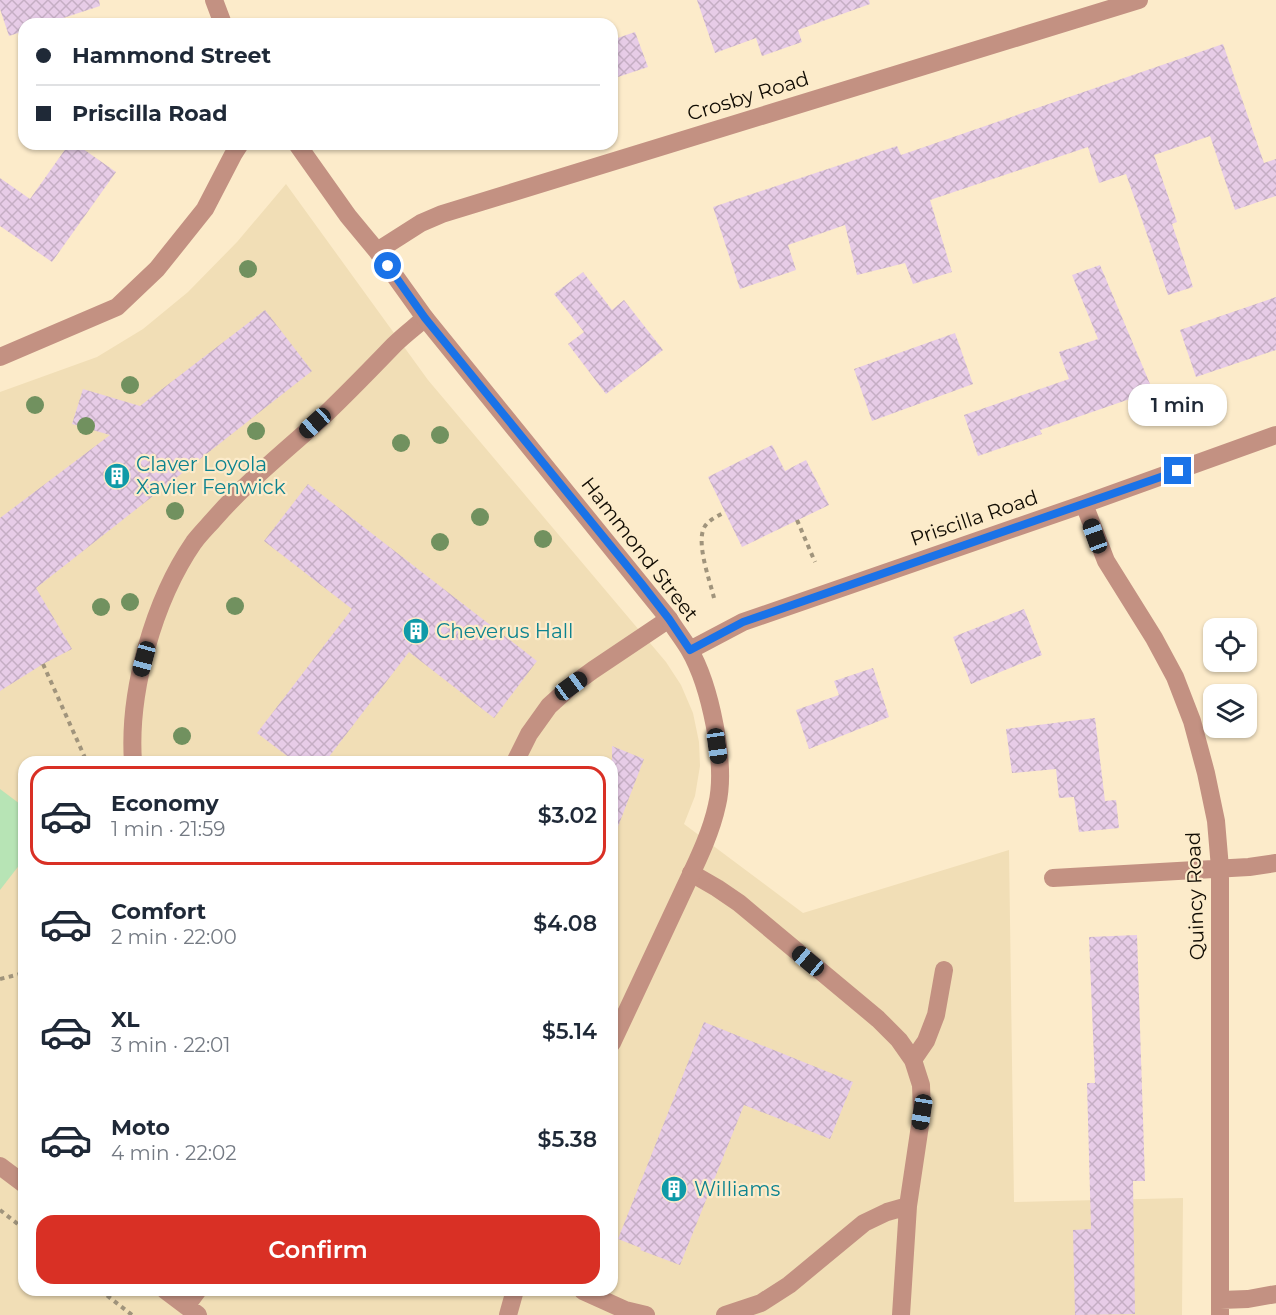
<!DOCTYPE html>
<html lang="en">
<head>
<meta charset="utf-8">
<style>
  :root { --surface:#fff; --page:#f2f2f3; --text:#1f2937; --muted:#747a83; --line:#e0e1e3; --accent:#d93025 }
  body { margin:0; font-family:Montserrat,sans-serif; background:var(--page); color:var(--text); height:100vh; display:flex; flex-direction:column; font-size:22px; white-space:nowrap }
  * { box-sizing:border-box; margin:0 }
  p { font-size:20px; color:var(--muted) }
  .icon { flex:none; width:33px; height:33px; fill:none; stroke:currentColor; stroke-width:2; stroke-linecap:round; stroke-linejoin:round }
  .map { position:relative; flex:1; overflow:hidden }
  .details { position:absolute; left:18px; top:756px; width:600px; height:540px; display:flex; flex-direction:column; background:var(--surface); border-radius:18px; box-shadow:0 2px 4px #0004 }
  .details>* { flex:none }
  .banner { position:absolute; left:18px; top:18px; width:600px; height:132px; border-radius:18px; box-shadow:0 2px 4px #0004; display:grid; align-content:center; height:132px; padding:0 18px; background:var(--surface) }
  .tools { position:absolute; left:1203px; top:618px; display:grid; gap:12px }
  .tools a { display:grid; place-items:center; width:54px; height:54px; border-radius:12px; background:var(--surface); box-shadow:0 2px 4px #0004; font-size:30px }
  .end { position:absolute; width:27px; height:27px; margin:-14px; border:8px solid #1a73e8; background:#fff; box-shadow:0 0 0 3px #fff }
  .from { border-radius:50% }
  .bubble { position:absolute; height:42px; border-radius:18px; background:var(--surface); box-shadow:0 2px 4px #0004; font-size:20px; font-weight:600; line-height:42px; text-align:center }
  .car { position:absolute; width:18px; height:36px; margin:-18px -9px; border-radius:8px; box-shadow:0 0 4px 2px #0007; background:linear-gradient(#222 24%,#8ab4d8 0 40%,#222 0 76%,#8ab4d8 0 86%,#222 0) }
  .banner b { display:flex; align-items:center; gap:21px; height:57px; font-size:22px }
  .banner b+b { border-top:2px solid var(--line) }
  .banner i { width:15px; height:15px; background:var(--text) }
  ul { padding:10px 0 0; list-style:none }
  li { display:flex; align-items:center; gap:18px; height:99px; margin:0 12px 9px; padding:0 6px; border:3px solid transparent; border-radius:18px }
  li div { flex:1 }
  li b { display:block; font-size:22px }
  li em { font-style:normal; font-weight:600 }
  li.active { border-color:var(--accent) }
  li>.icon { width:54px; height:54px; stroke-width:1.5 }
  .action { display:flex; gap:12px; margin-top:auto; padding:12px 18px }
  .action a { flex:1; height:69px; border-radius:18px; background:var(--accent); color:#fff; font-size:24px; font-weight:600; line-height:69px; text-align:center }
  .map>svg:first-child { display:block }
</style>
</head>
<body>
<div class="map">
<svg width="1276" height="1315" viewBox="0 0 1276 1315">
  <defs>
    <pattern id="building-cross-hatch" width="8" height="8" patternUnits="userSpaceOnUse" patternTransform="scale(1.5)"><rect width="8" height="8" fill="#e7cce7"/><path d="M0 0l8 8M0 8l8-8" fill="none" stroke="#c5aec4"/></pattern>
  </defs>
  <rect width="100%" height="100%" fill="#fcebca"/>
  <path fill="#f1deb6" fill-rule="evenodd" d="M 286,184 L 428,380 L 666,662 L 681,685 L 693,713 L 699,742 L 700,766 L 695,796 L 684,824 L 803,913 L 1009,850 L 1014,1202 L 1183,1198 L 1182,1315 L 0,1315 L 0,392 L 97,357 L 143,329 L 188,292 L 237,242 ZM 24,762 L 612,762 L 612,1290 L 24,1290 Z"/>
  <path fill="#b7e4b5" d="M 0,789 L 24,807 L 24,859 L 0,890 Z"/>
  <path fill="url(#building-cross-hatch)" d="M 0,0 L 99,0 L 100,6 L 45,24 L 24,24 L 24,31 L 9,36 L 0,9 Z
    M 697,0 L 869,0 L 870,4 L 798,30 L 802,42 L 762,56 L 756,38 L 715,53 Z
    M 635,32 L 648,67 L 612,79 L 612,40 Z
    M 1223,44 L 1264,163 L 1276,159 L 1276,196 L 1235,210 L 1210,136 L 1154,155 L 1177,222 L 1172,224 L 1193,287 L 1168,295 L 1126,174 L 1099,183 L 1088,147 L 930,200 L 952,272 L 913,284 L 905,263 L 857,275 L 845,225 L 788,245 L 796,270 L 740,289 L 713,207 L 897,146 L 901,155 Z
    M 69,144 L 76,144 L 116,172 L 52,262 L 0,226 L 0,178 L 30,199 Z
    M 1100,265 L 1153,391 L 1040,430 L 1042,434 L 978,456 L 964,415 L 1069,379 L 1059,352 L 1098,339 L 1072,275 Z
    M 583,272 L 612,310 L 624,300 L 663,350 L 606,394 L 568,344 L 584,332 L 554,294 Z
    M 1276,297 L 1276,350 L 1196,377 L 1180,330 Z
    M 265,310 L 312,371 L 36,588 L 72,649 L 43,664 L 0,691 L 0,518 L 110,435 L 72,424 L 83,389 L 140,406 Z
    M 955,333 L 973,384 L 872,421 L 854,369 Z
    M 772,445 L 785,471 L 806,460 L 829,505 L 742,547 L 708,477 Z
    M 308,484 L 537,661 L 494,718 L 409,652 L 325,762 L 295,762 L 257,733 L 352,609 L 264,541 Z
    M 1024,609 L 1042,655 L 971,684 L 953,637 Z
    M 873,668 L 889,717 L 809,749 L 796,710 L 839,695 L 834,681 Z
    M 1095,718 L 1105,801 L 1116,800 L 1119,828 L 1079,832 L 1074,797 L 1059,798 L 1056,769 L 1012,773 L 1006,729 Z
    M 612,746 L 644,759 L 614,837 L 612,836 Z
    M 1137,935 L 1145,1181 L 1133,1181 L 1135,1314 L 1075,1315 L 1073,1230 L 1091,1229 L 1087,1083 L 1095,1083 L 1089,937 Z
    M 704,1022 L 853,1082 L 830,1139 L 744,1105 L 680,1265 L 640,1250 L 641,1248 L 618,1239 Z"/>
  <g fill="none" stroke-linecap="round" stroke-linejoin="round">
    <path stroke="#a0947c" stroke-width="4" stroke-dasharray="4.5 4.5" stroke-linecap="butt" d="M 797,520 L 815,562
      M 714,598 C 710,581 695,541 705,526 C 710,519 718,516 725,512
      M 43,664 L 86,760 L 91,762
      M 281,762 L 286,756
      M 0,979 L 24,973
      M 0,1210 L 24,1229
      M 100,1290 L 132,1315"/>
    <path stroke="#c39182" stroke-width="18" d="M 133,762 C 128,691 154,600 194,542 C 200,534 208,526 215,518 C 245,484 280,455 314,425 C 342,399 368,372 394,345 C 404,335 415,327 425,318
      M 515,762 L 529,734 L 549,706 L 571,686 L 593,670 L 669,619
      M 691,873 L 717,888 L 739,903 L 878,1019 L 899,1040 L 913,1060 L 921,1085 L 922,1112 L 908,1206 L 901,1315
      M 913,1060 L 926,1041 L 936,1015 L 944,970
      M 0,1166 L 24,1184
      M 165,1290 L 198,1315
      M 583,1291 L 625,1310 L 646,1315
      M 186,1306 L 198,1290
      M 725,1315 L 761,1303 L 789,1285 L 864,1223 L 887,1212 L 908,1206"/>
    <path stroke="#c39182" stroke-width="18" d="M 214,0 L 223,24
      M 297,144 L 348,216 L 377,251 L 425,318 L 669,619 C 675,629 683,639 689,649 C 710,685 727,764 717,805 C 710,838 692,871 678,902 C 656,949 634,996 612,1043
      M 377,251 L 421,223 L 442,214 L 1139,0
      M 0,357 L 117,307 L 157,269 L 205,209 L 233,155 L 240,144
      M 1084,504 L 1106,561 L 1154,638 L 1175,677 L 1192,721 L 1206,773 L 1216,821 L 1220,868 L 1220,1315
      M 690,650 L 743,622 L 1084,504 L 1276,435
      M 1053,878 L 1249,867 L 1276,863
      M 1220,1300 L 1248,1299 L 1276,1294
      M 508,1315 L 515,1290"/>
  </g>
  <g fill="#71915f">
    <circle cx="248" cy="269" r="9"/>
    <circle cx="130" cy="385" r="9"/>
    <circle cx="35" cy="405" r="9"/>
    <circle cx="86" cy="426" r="9"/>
    <circle cx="256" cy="431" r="9"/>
    <circle cx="440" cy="435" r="9"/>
    <circle cx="401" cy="443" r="9"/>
    <circle cx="175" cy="511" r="9"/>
    <circle cx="480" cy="517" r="9"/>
    <circle cx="543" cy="539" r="9"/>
    <circle cx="440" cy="542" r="9"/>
    <circle cx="130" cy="602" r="9"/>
    <circle cx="235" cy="606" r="9"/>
    <circle cx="101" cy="607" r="9"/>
    <circle cx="182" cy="736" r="9"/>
  </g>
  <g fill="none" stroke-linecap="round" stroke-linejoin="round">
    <path stroke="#1a73e8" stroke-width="8" d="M 388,266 L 425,318 L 641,583 L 669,619 L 690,650 L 743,622 L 1178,471"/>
  </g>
  <defs>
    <symbol id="building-disc" viewBox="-11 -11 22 22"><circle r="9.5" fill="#0f9aa8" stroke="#fcebca"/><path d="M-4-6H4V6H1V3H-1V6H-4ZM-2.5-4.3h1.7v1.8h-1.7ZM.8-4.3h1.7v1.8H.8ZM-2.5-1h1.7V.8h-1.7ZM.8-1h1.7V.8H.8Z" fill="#fff"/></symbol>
  </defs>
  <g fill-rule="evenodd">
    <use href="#building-disc" x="102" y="461" width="30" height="30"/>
    <use href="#building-disc" x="401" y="616" width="30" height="30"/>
    <use href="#building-disc" x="659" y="1174" width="30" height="30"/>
  </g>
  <g text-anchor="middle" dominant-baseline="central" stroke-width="4.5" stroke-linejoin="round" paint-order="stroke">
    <g font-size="20" fill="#110c03" stroke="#fcebca">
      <text transform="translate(748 96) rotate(-17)">Crosby Road</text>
      <text transform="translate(974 518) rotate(-19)">Priscilla Road</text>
      <text transform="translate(640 549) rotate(52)">Hammond Street</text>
      <text transform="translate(1195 896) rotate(-92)">Quincy Road</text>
    </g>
    <g font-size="20" fill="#0d838f" stroke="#fcebca" text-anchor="start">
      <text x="136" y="464">Claver Loyola<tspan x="136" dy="23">Xavier Fenwick</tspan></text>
      <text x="436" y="631">Cheverus Hall</text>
      <text x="694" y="1189">Williams</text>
    </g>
  </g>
</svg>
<div class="tools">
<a><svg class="icon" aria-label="locate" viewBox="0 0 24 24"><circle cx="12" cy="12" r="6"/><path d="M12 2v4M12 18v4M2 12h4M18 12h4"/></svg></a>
<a><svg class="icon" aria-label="layers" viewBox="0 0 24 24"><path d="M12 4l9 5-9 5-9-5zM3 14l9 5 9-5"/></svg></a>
</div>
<i class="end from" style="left:388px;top:266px"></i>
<i class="end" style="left:1178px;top:471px"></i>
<div class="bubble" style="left:1128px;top:384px;width:99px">1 min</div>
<i class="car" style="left:315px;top:423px;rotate:228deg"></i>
<i class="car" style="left:1095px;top:536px;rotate:340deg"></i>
<i class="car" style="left:144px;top:659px;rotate:195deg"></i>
<i class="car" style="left:571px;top:686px;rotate:54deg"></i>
<i class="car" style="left:717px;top:746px;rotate:172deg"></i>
<i class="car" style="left:808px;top:961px;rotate:310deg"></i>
<i class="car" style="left:922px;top:1112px;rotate:189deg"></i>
<div class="banner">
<b><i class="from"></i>Hammond Street</b>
<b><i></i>Priscilla Road</b>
</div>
<section class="details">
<ul>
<li class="active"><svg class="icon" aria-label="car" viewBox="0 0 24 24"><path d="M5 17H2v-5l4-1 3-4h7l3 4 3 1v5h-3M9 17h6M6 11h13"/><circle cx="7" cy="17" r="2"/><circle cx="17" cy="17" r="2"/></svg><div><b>Economy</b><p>1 min · 21:59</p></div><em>$3.02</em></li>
<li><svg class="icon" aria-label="car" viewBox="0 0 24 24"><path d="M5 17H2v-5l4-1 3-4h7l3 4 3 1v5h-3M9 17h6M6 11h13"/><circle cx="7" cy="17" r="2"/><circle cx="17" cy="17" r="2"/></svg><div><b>Comfort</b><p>2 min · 22:00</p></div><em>$4.08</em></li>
<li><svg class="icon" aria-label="car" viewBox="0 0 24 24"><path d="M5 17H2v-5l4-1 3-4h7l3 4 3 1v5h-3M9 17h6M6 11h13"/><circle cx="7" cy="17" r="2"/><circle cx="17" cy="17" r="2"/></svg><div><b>XL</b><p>3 min · 22:01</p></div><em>$5.14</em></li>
<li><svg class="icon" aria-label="car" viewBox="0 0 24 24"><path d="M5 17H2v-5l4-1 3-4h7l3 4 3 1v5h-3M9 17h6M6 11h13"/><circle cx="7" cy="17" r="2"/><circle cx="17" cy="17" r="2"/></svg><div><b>Moto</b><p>4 min · 22:02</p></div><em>$5.38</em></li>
</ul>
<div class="action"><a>Confirm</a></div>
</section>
</div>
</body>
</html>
